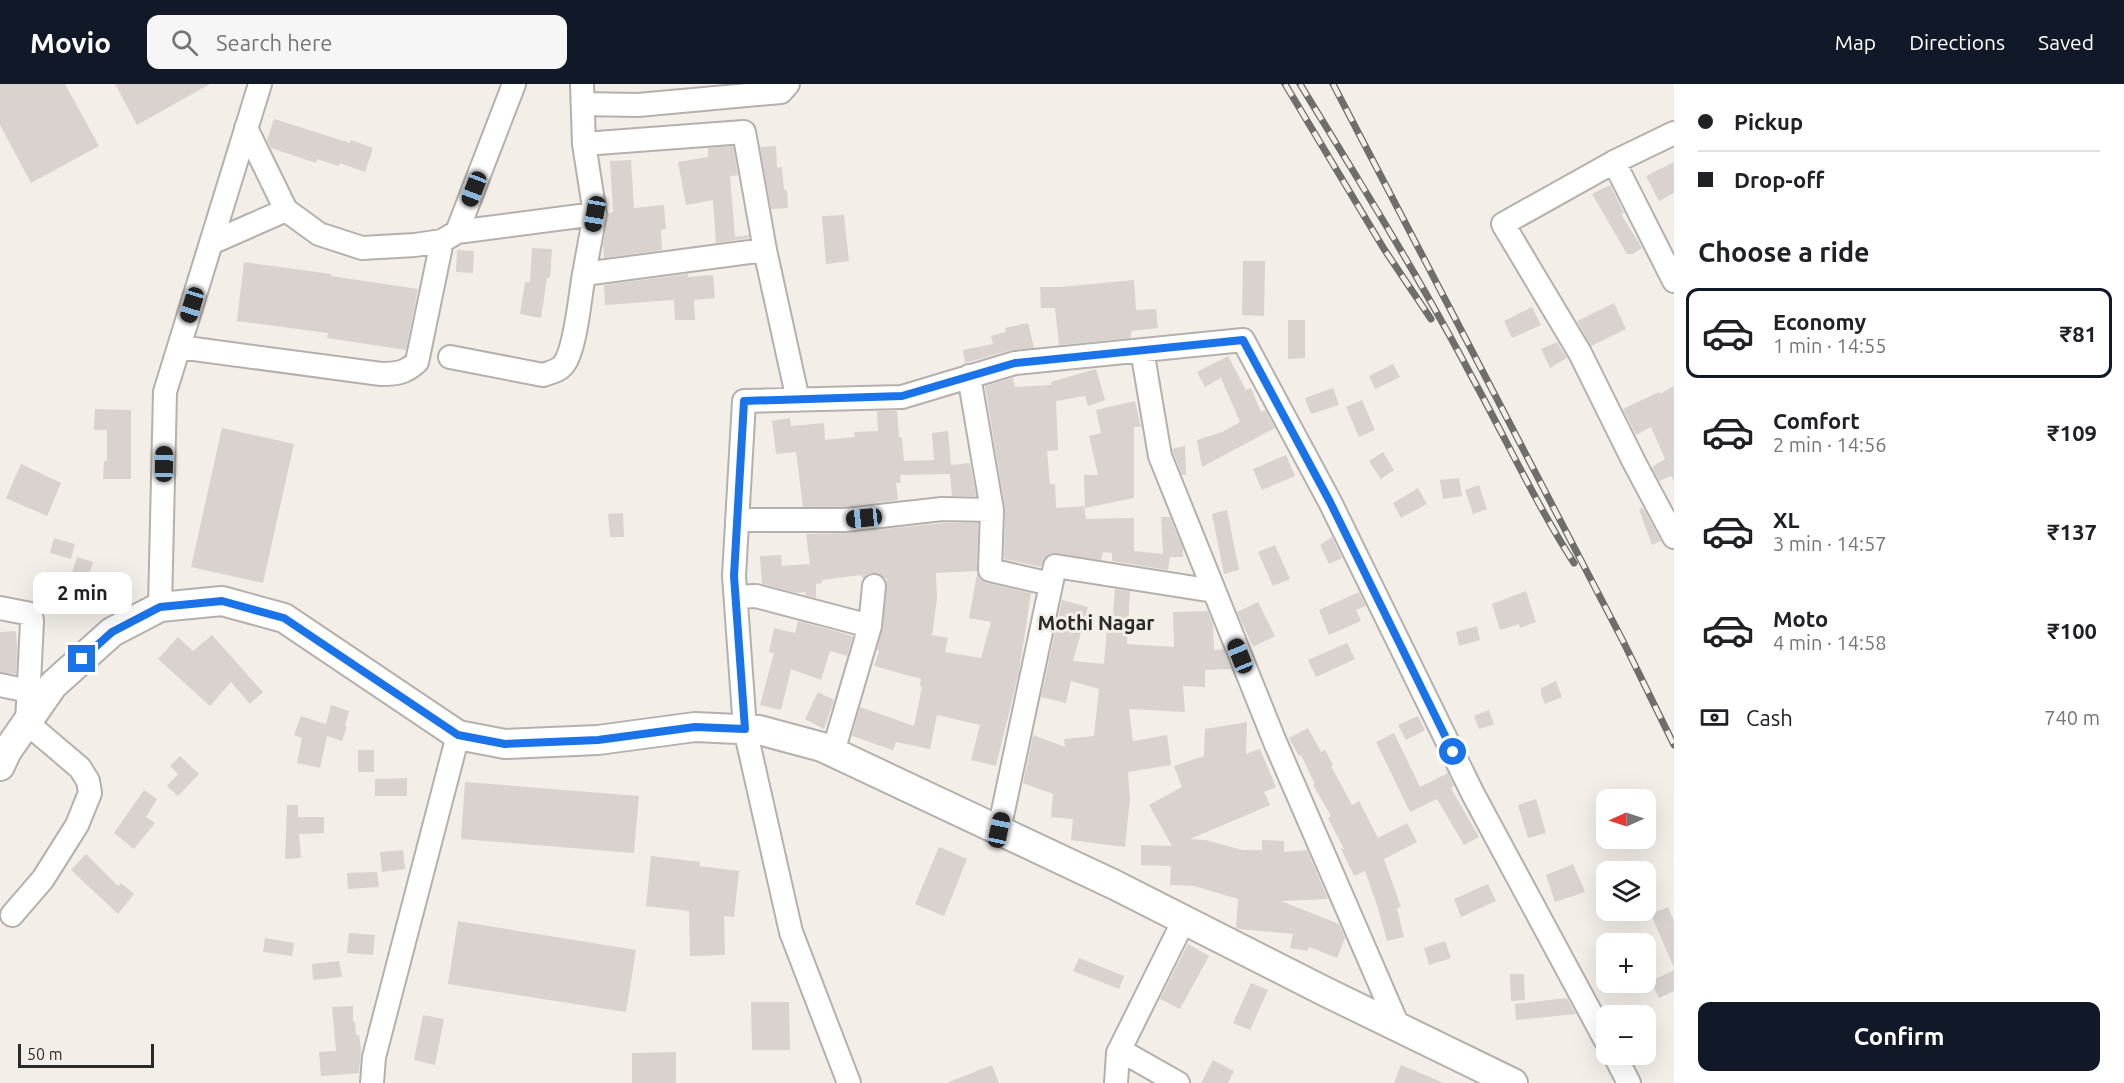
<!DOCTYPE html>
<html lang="en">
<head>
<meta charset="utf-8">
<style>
  :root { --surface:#fff; --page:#f6f6f6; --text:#202124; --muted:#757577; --line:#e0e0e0; --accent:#111827 }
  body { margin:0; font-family:Ubuntu,sans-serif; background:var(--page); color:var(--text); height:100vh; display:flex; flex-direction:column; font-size:22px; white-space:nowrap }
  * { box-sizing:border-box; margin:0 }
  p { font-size:20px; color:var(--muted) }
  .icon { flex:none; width:33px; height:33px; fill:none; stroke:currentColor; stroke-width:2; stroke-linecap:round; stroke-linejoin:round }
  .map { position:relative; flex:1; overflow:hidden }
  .panel { display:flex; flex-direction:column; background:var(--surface); width:450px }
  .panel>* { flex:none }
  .guide { display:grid; align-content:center; height:132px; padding:0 24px; background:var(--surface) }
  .needle { width:39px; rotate:267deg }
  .controls { position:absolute; left:1596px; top:705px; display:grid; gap:12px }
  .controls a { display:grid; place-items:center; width:60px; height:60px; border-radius:12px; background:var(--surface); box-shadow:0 6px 24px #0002; font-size:30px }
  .scale { position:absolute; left:18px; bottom:15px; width:136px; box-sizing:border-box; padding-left:6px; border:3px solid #2c2a28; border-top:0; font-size:16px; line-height:21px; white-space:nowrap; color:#2c2a28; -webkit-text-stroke:4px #f3eee8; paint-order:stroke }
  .end { position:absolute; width:27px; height:27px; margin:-14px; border:8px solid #1a73e8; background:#fff; box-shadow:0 0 0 3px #fff }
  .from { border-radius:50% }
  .bubble { position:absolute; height:42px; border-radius:12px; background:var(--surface); box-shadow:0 6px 24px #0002; font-size:20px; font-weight:600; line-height:42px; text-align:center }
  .car { position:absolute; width:18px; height:36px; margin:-18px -9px; border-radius:8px; box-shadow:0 0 4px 2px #0007; background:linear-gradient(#222 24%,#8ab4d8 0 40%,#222 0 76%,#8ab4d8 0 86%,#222 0) }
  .guide b { display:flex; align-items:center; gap:21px; height:57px; font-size:22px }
  .guide b+b { border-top:2px solid var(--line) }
  .guide i { width:15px; height:15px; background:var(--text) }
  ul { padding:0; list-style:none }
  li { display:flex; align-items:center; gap:18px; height:90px; margin:0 12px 9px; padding:0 12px; border:3px solid transparent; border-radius:12px }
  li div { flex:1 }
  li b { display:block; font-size:22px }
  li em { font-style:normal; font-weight:600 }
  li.on { border-color:var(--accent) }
  li>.icon { width:54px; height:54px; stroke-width:1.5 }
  h2 { padding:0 24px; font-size:27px; line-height:72px }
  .pay { display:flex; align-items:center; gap:15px; height:66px; padding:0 24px; font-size:22px }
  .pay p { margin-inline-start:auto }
  .button { display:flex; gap:12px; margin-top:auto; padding:12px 24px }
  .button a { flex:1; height:69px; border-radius:12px; background:var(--accent); color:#fff; font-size:24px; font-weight:600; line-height:69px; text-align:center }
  header { display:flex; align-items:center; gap:36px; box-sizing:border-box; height:84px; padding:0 30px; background:var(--accent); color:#fff }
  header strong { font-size:28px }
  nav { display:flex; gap:33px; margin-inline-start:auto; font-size:21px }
  .search { width:420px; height:54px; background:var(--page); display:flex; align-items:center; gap:15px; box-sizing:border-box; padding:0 21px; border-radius:12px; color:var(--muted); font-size:22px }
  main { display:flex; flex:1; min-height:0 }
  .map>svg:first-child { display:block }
</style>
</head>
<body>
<header>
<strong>Movio</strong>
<div class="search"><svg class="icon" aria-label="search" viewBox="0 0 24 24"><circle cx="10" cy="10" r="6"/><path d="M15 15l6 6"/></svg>Search here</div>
<nav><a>Map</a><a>Directions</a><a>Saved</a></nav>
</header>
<main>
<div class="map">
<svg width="1674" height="999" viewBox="0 0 1674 999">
  <rect width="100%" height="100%" fill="#f3eee8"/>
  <path fill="#d9d2ce" d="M 0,0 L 65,0 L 99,62 L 31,99 L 0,41 Z
    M 115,0 L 210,0 L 137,41 Z
    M 274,35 L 350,59 L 351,56 L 373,64 L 365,88 L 340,79 L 339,82 L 317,75 L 316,79 L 271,64 L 267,56 Z
    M 733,62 L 738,91 L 730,92 L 735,153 L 749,151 L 749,154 L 716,159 L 713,116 L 686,121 L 678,78 L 708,73 L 708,64 Z
    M 776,62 L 777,84 L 782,83 L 784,106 L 787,106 L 788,124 L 771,125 L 760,63 Z
    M 631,76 L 634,124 L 664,121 L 666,145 L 661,146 L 662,166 L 604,174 L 603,161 L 608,129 L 613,128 L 610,77 Z
    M 1674,78 L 1674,109 L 1659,117 L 1646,92 Z
    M 1610,101 L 1624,129 L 1621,130 L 1642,164 L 1633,170 L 1627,170 L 1592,110 Z
    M 844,131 L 849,177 L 826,180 L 822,132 Z
    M 532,164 L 552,165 L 550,194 L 547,194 L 541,234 L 520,230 L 525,198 L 530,198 Z
    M 457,166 L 474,167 L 473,189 L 456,188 Z
    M 1243,177 L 1265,177 L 1264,232 L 1242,231 Z
    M 244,178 L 331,190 L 331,192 L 418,205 L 406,266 L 327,254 L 328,249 L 237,237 Z
    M 688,190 L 688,193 L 713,191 L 715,214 L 694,216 L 695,236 L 675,236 L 674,216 L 605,221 L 604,201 Z
    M 1134,196 L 1136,226 L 1156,225 L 1158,244 L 1131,247 L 1131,254 L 1059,261 L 1055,224 L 1041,224 L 1040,203 L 1061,203 Z
    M 1614,219 L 1626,245 L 1591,262 L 1577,237 Z
    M 1532,223 L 1541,241 L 1512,254 L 1504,237 Z
    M 1288,236 L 1305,236 L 1305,274 L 1288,275 Z
    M 1028,239 L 1034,264 L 1011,266 L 965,279 L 963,266 L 993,260 L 991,252 L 1006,248 L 1005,244 Z
    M 1557,258 L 1567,274 L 1550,284 L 1541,265 Z
    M 1228,272 L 1246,306 L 1251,304 L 1261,328 L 1265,326 L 1275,344 L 1202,383 L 1197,356 L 1222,348 L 1240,338 L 1221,294 L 1205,303 L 1197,288 Z
    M 1393,280 L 1400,293 L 1375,305 L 1369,292 Z
    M 1096,285 L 1105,316 L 1088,322 L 1085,312 L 1056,317 L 1058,366 L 1047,367 L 1050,400 L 1055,400 L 1056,424 L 1084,422 L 1086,435 L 1134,434 L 1134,467 L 1163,470 L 1161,433 L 1170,433 L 1183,464 L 1183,473 L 1170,473 L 1168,486 L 1112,477 L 1112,469 L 1103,468 L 1101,476 L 1051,469 L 1044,474 L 1041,483 L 1004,475 L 1005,424 L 985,302 L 1013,294 L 1015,303 L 1051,301 L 1051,298 Z
    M 1674,302 L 1674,397 L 1671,392 L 1659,397 L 1652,383 L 1665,375 L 1651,343 L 1636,351 L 1623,325 L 1659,308 L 1660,310 Z
    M 1333,304 L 1339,321 L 1311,330 L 1305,314 Z
    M 1362,316 L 1375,346 L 1359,353 L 1346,323 Z
    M 1135,317 L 1141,343 L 1134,343 L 1134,414 L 1085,424 L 1084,391 L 1098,391 L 1089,352 L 1101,349 L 1096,326 Z
    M 95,325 L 131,326 L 131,395 L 103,395 L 104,377 L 107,377 L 107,346 L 94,346 Z
    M 877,327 L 897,327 L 899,354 L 902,353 L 904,377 L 934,376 L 932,349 L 948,347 L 951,381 L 970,379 L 976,412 L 952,412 L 950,390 L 900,391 L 901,399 L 896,399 L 898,416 L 844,423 L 803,423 L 796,368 L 776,370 L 772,337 L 790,334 L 791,342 L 824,339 L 825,356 L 855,353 L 854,348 L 878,347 Z
    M 222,344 L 294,360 L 263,499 L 191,483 Z
    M 1185,362 L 1186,391 L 1182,391 L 1172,365 Z
    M 1383,368 L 1394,386 L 1381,395 L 1369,377 Z
    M 1286,371 L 1295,392 L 1262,406 L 1253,385 Z
    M 21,380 L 61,399 L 47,432 L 6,414 Z
    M 1459,394 L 1462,412 L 1443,415 L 1440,396 Z
    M 1479,401 L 1487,425 L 1473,430 L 1465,406 Z
    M 1418,404 L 1427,420 L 1401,434 L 1393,419 Z
    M 1643,424 L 1661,457 L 1652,461 L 1639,425 Z
    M 1227,426 L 1239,486 L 1224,490 L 1212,430 Z
    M 623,429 L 624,453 L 610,453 L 608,430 Z
    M 943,439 L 978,439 L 977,487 L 936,489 L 937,515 L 932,551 L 948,554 L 945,568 L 981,574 L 991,538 L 969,534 L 977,490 L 981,496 L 986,499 L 1031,509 L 1019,588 L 996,682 L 971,676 L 980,641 L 937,631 L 930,665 L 896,658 L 893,666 L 852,652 L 860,623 L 914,642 L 922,603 L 920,602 L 921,595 L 874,582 L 879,567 L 877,566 L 883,543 L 887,495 L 875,489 L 868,490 L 863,495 L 861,491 L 822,496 L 822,499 L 816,500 L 816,514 L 805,511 L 806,508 L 797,509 L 762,500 L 760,472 L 781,471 L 782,482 L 810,480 L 806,450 L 846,449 Z
    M 1332,453 L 1342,474 L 1329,480 L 1320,461 Z
    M 54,454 L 75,460 L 71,475 L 50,469 Z
    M 1275,461 L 1290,495 L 1273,502 L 1258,468 Z
    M 77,473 L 93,478 L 86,500 L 70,495 Z
    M 1115,505 L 1130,507 L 1127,560 L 1174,563 L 1173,528 L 1208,527 L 1213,541 L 1214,566 L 1223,565 L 1231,585 L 1205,586 L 1205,603 L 1183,602 L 1185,628 L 1129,625 L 1133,657 L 1167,651 L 1171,681 L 1128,688 L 1130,715 L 1125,763 L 1071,756 L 1073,735 L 1051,733 L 1053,710 L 1023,699 L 1033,651 L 1065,663 L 1064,655 L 1094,652 L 1099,605 L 1071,597 L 1066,619 L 1041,613 L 1062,516 L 1088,523 L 1073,577 L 1104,580 L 1108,529 L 1113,530 Z
    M 1526,507 L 1536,538 L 1520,544 L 1519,540 L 1500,546 L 1492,520 Z
    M 1359,508 L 1366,522 L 1356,526 L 1361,537 L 1329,551 L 1319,526 Z
    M 1258,518 L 1275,552 L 1253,563 L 1237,528 Z
    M 798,537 L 853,552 L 847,572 L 830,567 L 821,596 L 791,585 L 781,626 L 760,621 L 774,569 L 769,568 L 774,544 L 795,549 Z
    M 1477,542 L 1480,556 L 1459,562 L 1456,548 Z
    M 16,547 L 17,563 L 16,590 L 0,588 L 0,548 Z
    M 212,551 L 263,608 L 250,620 L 231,598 L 210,622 L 158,575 L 178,553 L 193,567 Z
    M 1347,559 L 1355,575 L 1316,593 L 1308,576 Z
    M 1556,597 L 1562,613 L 1545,620 L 1541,610 L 1541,604 Z
    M 818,608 L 834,616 L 824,645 L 805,635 Z
    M 331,621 L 349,627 L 345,642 L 347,643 L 342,657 L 327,652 L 320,684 L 297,679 L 302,654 L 294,651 L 301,632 L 326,640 Z
    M 1489,626 L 1494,640 L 1479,645 L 1474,632 Z
    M 1418,632 L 1425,646 L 1406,656 L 1398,641 Z
    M 1247,638 L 1246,670 L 1260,665 L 1276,703 L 1264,708 L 1270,721 L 1190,755 L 1205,756 L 1243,766 L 1262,766 L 1262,756 L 1284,757 L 1284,768 L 1307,766 L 1328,815 L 1281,817 L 1339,840 L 1345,854 L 1337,874 L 1309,863 L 1308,867 L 1290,864 L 1293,850 L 1239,845 L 1236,844 L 1238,815 L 1194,802 L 1170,801 L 1171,782 L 1141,781 L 1141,761 L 1172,762 L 1149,721 L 1182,703 L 1174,682 L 1204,672 L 1205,645 Z
    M 1308,644 L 1321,668 L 1325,666 L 1333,681 L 1331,682 L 1352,721 L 1359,717 L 1378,754 L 1407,739 L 1417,758 L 1384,775 L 1401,823 L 1397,824 L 1404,853 L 1387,857 L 1378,824 L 1365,787 L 1354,792 L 1341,765 L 1344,765 L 1328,734 L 1331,732 L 1313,701 L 1315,700 L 1301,671 L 1299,672 L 1289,654 Z
    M 1394,649 L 1420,703 L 1448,689 L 1454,702 L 1451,704 L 1479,753 L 1464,761 L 1437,715 L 1410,728 L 1376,658 Z
    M 358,666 L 374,666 L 374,688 L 358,688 Z
    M 180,672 L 199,690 L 178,712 L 167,702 L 178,690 L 170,682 Z
    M 407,694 L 407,712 L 375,712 L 375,695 Z
    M 465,698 L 639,712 L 634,769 L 461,755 Z
    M 144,706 L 157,715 L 146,733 L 155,739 L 134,765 L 114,749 Z
    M 1536,715 L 1546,749 L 1528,754 L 1518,721 Z
    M 287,721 L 298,721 L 298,733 L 324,733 L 324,749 L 299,750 L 301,774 L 285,775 Z
    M 939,763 L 967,775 L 944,832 L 915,820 Z
    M 403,766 L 405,785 L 382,788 L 380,768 Z
    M 86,770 L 118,802 L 121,799 L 134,810 L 118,830 L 71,786 Z
    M 651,772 L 700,778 L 699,782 L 739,787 L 734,833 L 724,832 L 725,871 L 690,872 L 689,827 L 646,822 Z
    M 1573,780 L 1585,808 L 1555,818 L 1546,791 Z
    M 377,788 L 379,803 L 348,805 L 347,789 Z
    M 1488,800 L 1496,817 L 1461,833 L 1454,815 Z
    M 1668,823 L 1674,837 L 1674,884 L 1651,830 Z
    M 458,837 L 636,866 L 626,928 L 448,900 Z
    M 349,849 L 375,851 L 373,871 L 347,869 Z
    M 265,854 L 294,859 L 292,872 L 263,868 Z
    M 1445,857 L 1451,874 L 1429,881 L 1424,864 Z
    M 1188,860 L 1209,872 L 1180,925 L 1160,915 Z
    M 1079,874 L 1124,892 L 1119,905 L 1073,887 Z
    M 339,877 L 342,893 L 313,896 L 312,880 Z
    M 1674,886 L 1674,907 L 1659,914 L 1651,897 Z
    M 1510,890 L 1524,890 L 1525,916 L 1511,917 Z
    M 1251,899 L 1268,906 L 1250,946 L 1233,939 Z
    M 1567,914 L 1576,930 L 1516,936 L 1515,920 Z
    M 751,918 L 789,918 L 790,966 L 752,966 Z
    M 353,922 L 353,938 L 355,938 L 356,951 L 359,951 L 361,965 L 359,989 L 321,992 L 319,968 L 336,967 L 332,923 Z
    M 423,931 L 444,935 L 435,981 L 414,976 Z
    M 676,968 L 676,999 L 632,999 L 632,969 Z
    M 1213,976 L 1234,987 L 1228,999 L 1201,999 Z
    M 992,981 L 999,999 L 949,999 L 949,998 Z
    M 1401,981 L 1444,999 L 1394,999 Z"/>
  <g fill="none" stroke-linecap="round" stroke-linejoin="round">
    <defs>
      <path id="minor" d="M 582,0 L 584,60
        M 583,20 L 638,21 L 781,8 L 788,0
        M 1614,78 L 1674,49
        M 286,126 L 319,150 L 362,164 L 415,161 L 442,157 L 457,148 L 514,0
        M 457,148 L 595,130 L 584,190 L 765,166 L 744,48 L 584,60 L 595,130
        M 211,159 L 286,126 L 246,44
        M 765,166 L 798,316
        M 1674,197 L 1614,78 L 1503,140 L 1580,269 L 1634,378 L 1674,453
        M 179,263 L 381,290 C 397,290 405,289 417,278 L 442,157
        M 1142,266 L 1160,372 L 1275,658 L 1399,944
        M 450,273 L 543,291 C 551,288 559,287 564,280 C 576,264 580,211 584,190
        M 992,426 L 990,486 L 1051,500
        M 737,436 L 845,436 L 942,425 L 992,426 L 969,292
        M 736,513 L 756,512 L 870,542 L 833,668
        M 160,523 L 165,308 L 260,0
        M 0,524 L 31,530 L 32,537 L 27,639 L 80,684 L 88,697 L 90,709 L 77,741 L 43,795 L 12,831
        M 870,542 L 874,502
        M 0,601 L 29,607
        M 999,746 L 1055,482 L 1214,507
        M 1118,969 L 1125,969 L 1178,999
        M 1614,970 L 1629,999
        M 372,999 L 374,973 L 458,651
        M 849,999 L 791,848 L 745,645 L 734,492 L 744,317 L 902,313 L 1015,279 L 1243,256 L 1330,418 L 1473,710 L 1606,957
        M 1116,999 L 1118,969 L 1184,836"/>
      <path id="major" d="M 0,682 L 7,667 L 53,601 L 112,548 L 160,523 L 222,517 L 284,534 L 458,651 L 505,660 L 598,656 L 695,643 L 759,646 L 822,663 L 1115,801 L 1326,908 L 1513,999"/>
    </defs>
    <use href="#minor" stroke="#b5b0ab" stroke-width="26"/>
    <use href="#major" stroke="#b5b0ab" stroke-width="32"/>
    <use href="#minor" stroke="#fff" stroke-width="22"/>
    <use href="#major" stroke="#fff" stroke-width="28"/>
    <defs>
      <path id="rail" d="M 1285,0 L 1384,165 L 1431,235
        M 1300,0 C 1359,97 1420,194 1473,295 C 1507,357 1536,420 1574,479
        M 1333,0 L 1623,557 L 1674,661"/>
    </defs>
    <use href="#rail" stroke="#706d6a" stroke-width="7"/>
    <use href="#rail" stroke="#f3eee8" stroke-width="4.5" stroke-dasharray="14" stroke-linecap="butt"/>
  </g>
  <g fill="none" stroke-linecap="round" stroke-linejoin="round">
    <path stroke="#1a73e8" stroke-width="8" d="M 82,575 L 112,548 L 160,523 L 222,517 L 284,534 L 458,651 L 505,660 L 598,656 L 695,643 L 745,645 L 734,492 L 744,317 L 902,312 L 1015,279 L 1243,256 L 1330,418 L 1453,668"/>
  </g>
  <g text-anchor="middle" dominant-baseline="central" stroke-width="6" stroke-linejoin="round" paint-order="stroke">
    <g font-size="20" font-weight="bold" fill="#2c2a28" stroke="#f3eee8">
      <text x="1096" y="538">Mothi Nagar</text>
    </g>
  </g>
</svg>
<div class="controls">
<a><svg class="needle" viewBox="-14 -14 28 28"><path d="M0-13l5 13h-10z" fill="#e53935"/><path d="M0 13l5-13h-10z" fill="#757577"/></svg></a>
<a><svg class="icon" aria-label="layers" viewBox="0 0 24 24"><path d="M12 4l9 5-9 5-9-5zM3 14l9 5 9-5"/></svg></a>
<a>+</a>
<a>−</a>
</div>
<div class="scale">50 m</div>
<i class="end from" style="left:1453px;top:668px"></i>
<i class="end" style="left:82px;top:575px"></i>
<div class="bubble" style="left:33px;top:488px;width:99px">2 min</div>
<i class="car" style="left:474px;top:105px;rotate:201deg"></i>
<i class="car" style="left:595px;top:130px;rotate:190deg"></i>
<i class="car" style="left:192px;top:221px;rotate:197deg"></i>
<i class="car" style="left:164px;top:380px;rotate:1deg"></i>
<i class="car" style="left:864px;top:434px;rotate:264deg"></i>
<i class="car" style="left:1240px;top:572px;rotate:338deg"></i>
<i class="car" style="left:999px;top:746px;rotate:12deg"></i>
</div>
<section class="panel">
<div class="guide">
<b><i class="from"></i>Pickup</b>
<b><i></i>Drop-off</b>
</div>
<h2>Choose a ride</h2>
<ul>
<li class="on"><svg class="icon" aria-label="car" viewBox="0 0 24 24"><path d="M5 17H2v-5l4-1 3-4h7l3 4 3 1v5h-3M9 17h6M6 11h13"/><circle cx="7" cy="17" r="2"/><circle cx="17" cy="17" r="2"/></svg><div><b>Economy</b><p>1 min · 14:55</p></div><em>₹81</em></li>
<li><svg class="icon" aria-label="car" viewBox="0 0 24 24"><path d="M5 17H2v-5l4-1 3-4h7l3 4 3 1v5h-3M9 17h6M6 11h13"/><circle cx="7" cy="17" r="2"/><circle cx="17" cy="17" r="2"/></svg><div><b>Comfort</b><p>2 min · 14:56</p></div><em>₹109</em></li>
<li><svg class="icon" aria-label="car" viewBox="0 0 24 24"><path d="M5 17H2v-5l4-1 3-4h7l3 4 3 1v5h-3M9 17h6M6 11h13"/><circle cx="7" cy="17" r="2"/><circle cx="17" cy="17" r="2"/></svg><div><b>XL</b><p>3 min · 14:57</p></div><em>₹137</em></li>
<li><svg class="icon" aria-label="car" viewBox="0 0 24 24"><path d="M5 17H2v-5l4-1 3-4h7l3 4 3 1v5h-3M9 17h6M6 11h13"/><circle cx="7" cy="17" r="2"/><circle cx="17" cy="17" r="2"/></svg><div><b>Moto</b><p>4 min · 14:58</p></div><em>₹100</em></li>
</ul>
<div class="pay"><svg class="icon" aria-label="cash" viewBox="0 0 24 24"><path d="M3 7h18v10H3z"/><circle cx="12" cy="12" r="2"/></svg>Cash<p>740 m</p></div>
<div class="button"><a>Confirm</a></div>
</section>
</main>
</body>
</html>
